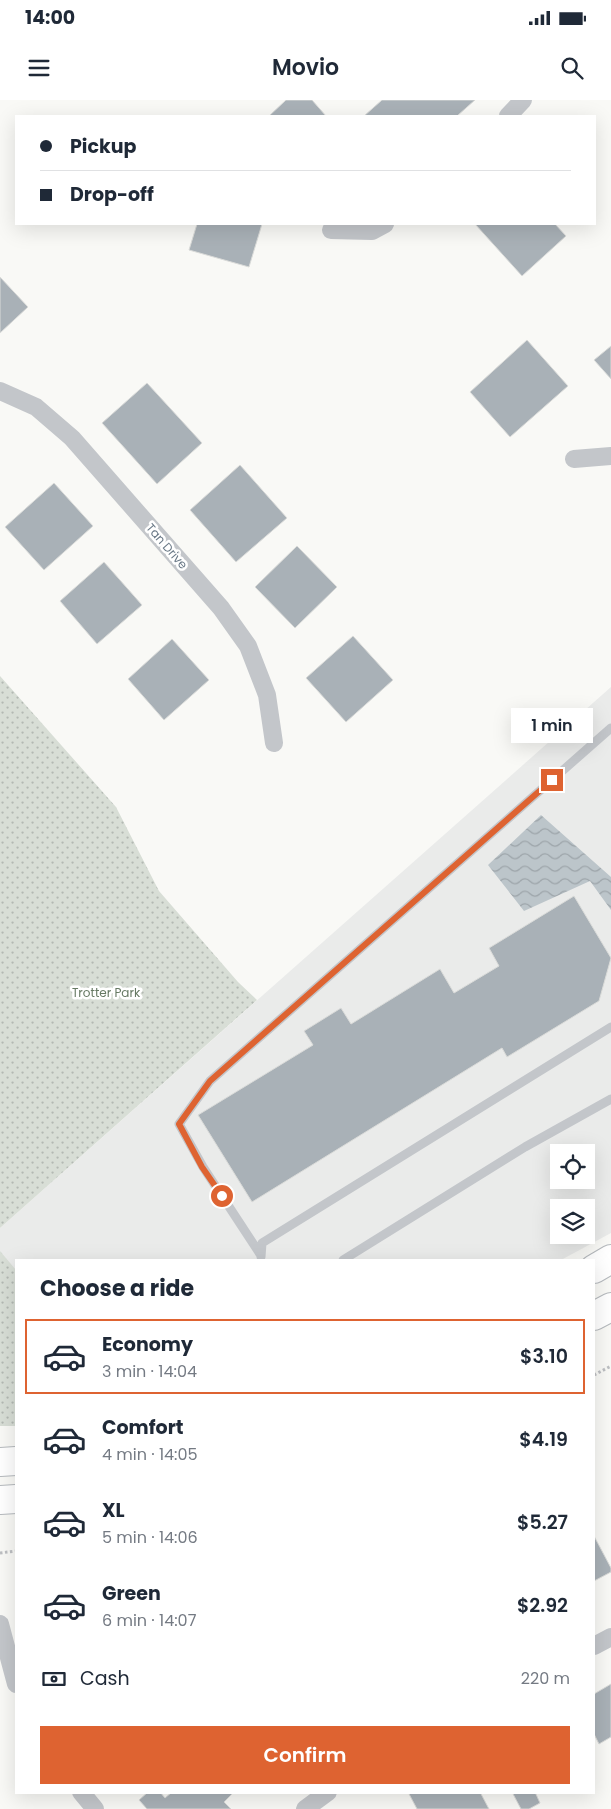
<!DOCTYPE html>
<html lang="en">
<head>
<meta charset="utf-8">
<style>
  :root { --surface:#fff; --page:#f6f6f7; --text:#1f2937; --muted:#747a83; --line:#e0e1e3; --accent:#de6331 }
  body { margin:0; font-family:Poppins,sans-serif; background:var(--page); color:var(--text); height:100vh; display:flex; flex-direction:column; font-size:19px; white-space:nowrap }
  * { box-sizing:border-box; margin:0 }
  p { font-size:16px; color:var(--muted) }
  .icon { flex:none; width:28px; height:28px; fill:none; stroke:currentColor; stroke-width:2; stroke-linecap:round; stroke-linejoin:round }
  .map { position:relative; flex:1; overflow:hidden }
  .side { position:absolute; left:15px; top:1159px; width:580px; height:535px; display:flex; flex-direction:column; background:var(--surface); border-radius:0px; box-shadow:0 5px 20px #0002 }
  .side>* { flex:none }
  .hud { position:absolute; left:15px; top:15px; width:581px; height:110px; border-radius:0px; box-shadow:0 5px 20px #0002; display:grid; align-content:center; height:110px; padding:0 25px; background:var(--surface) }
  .buttons { position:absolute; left:550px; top:1044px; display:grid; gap:10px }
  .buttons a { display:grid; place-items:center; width:45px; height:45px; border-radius:0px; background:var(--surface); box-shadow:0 5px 20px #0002; font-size:25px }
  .end { position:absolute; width:22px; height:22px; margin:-11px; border:6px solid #de6331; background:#fff; box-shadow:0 0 0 2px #fff }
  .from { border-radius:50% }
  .bubble { position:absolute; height:35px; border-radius:0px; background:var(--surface); box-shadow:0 5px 20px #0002; font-size:16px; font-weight:600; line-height:35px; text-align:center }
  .hud b { display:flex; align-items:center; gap:18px; height:48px; font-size:19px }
  .hud b+b { border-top:1px solid var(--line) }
  .hud i { width:12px; height:12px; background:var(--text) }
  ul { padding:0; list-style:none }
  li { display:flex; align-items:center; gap:15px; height:75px; margin:0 10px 8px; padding:0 15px; border:2px solid transparent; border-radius:0px }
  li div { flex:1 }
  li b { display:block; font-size:19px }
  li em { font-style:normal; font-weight:600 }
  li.selected { border-color:var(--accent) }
  li>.icon { width:45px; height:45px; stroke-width:1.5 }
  h2 { padding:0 25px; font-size:22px; line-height:60px }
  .pay { display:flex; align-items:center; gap:12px; height:55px; padding:0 25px; font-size:19px }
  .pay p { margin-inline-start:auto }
  .action { display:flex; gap:10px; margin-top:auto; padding:10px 25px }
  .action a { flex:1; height:58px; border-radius:0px; background:var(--accent); color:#fff; font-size:20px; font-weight:600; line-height:58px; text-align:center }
  .status { display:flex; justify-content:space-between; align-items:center; height:35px; padding:0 25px; background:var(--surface); direction:ltr }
  .status svg { height:14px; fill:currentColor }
  header { display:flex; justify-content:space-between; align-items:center; height:65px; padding:0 25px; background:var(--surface); font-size:22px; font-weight:600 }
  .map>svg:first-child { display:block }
</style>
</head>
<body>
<div class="status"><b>14:00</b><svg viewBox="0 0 49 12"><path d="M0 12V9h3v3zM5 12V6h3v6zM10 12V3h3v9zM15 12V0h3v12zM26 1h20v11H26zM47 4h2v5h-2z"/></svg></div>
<header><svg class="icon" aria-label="menu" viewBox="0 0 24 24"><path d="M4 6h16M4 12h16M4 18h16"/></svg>Movio<svg class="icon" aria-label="search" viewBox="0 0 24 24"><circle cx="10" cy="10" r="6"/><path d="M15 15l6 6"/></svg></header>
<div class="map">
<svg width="611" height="1709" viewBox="0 0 611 1709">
  <defs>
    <pattern id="park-dots" width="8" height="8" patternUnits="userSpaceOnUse" patternTransform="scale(1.25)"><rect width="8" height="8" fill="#d8ded6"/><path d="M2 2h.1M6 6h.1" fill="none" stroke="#b3b9b3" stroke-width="1.8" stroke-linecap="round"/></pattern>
    <pattern id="water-waves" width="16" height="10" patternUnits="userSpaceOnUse" patternTransform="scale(1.25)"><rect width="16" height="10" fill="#bcc5ca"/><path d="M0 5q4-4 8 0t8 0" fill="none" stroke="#9da5aa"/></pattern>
  </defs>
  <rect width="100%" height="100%" fill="#f9f9f6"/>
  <path fill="#eaebea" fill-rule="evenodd" d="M 611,587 L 611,1133 L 561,1160 L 16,1160 L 16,1179 L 0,1162 L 0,1128 ZM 559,1052 L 586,1052 L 586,1080 L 559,1080 ZM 559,1108 L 586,1108 L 586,1135 L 559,1135 Z"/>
  <path fill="url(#park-dots)" d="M 0,576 L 116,707 L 159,791 L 238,882 L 257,900 L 0,1128 Z
    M 0,1151 L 16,1170 L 16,1326 L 0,1326 Z"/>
  <path fill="url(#water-waves)" d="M 541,715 L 611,777 L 611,810 L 590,781 L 524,811 L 488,765 Z"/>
  <path fill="#a9b1b7" stroke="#dadbd9" d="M 286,0 L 312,0 L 326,16 L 269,16 Z
    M 382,0 L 475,0 L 457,16 L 364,16 Z
    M 197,124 L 262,124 L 249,167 L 189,150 Z
    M 475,124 L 555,124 L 566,136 L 522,176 Z
    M 0,177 L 28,207 L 0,233 Z
    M 527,240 L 568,286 L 510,337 L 470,292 Z
    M 611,246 L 611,279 L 594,260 Z
    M 147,283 L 202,343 L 157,384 L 102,323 Z
    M 240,365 L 287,418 L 236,462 L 190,410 Z
    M 54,383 L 93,426 L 44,470 L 5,427 Z
    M 297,446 L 337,487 L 295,528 L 255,487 Z
    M 104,462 L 142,505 L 97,544 L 60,501 Z
    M 353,536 L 393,580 L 346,622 L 306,578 Z
    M 172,539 L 209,580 L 164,620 L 128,579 Z
    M 574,796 L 611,858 L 599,901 L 507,957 L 502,948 L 252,1102 L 198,1015 L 313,945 L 304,931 L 341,908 L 351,924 L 440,869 L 454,893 L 499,866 L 489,848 Z
    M 594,1436 L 611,1468 L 611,1472 L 594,1481 Z
    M 611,1584 L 611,1637 L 599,1644 L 594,1634 L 594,1594 Z
    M 148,1692 L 160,1692 L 165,1698 L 172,1692 L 234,1692 L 224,1702 L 231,1709 L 147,1709 L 139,1700 Z
    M 408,1692 L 480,1692 L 489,1709 L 417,1709 Z
    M 512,1692 L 535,1692 L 540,1703 L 529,1709 L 521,1709 Z"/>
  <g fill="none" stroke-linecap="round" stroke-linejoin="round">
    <defs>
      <path id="primary" d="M 594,1169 L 611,1159
        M 594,1216 L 611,1207
        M 0,1362 L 16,1361
        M 0,1400 L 16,1399"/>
    </defs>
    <use href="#primary" stroke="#b6babe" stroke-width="30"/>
    <path stroke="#bdbfc2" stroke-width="3" stroke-dasharray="2.5 2.5" stroke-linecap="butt" d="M 594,1275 L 611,1266
      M 0,1453 L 16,1451"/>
    <path stroke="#c3c6ca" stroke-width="9" d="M 260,1154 L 203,1067 L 179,1024 L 210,981 L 611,628
      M 261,1157 L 262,1143 L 611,927
      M 343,1160 L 525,1047 L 611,999"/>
    <path stroke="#c3c6ca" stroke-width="18" d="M 508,16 L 523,0
      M 331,130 L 372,131 L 385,124
      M 0,291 L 36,307 L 72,338 L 221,508 L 248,546 L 267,595 L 274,643
      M 574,359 L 611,356
      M 0,1524 L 16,1584
      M 594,1546 L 611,1537
      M 81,1692 L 95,1709
      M 305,1709 L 328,1692"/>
    <use href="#primary" stroke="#fff" stroke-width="28"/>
  </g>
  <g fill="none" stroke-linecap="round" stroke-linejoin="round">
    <path stroke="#de6331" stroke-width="6" d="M 222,1096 L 202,1067 L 179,1024 L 210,981 L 552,680"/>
  </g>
  <g text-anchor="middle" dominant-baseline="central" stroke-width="5" stroke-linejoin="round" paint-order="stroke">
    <g font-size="12" fill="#697886" stroke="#fff">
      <text transform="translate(167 446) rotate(49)">Tan Drive</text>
    </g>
    <g font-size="12" fill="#667963" stroke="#fff">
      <text x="106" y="892">Trotter Park</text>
    </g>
  </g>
</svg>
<div class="buttons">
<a><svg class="icon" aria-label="locate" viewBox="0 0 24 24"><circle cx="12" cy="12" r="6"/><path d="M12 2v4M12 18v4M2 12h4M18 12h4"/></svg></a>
<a><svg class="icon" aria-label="layers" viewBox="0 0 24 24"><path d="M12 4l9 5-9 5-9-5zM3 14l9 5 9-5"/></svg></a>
</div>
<i class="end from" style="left:222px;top:1096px"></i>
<i class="end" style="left:552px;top:680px"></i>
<div class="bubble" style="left:511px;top:608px;width:82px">1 min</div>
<div class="hud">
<b><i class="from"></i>Pickup</b>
<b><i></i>Drop-off</b>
</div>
<section class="side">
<h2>Choose a ride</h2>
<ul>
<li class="selected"><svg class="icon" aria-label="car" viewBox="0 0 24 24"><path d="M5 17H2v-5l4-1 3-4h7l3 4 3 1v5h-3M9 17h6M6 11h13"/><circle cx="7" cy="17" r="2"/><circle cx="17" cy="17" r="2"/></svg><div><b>Economy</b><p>3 min · 14:04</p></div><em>$3.10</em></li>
<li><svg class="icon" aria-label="car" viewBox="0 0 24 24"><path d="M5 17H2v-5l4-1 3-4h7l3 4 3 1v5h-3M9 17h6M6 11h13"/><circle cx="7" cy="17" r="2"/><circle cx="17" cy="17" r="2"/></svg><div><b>Comfort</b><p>4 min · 14:05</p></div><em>$4.19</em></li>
<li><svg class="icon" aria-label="car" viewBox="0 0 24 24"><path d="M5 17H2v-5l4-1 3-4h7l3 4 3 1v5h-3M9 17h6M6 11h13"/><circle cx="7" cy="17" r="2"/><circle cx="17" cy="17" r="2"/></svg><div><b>XL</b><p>5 min · 14:06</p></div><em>$5.27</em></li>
<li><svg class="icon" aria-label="car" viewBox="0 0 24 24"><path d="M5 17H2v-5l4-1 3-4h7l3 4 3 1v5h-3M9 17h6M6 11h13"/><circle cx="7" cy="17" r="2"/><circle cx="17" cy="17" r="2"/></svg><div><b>Green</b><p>6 min · 14:07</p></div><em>$2.92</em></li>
</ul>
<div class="pay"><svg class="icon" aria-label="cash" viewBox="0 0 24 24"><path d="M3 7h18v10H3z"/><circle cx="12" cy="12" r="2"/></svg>Cash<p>220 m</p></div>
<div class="action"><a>Confirm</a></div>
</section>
</div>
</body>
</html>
